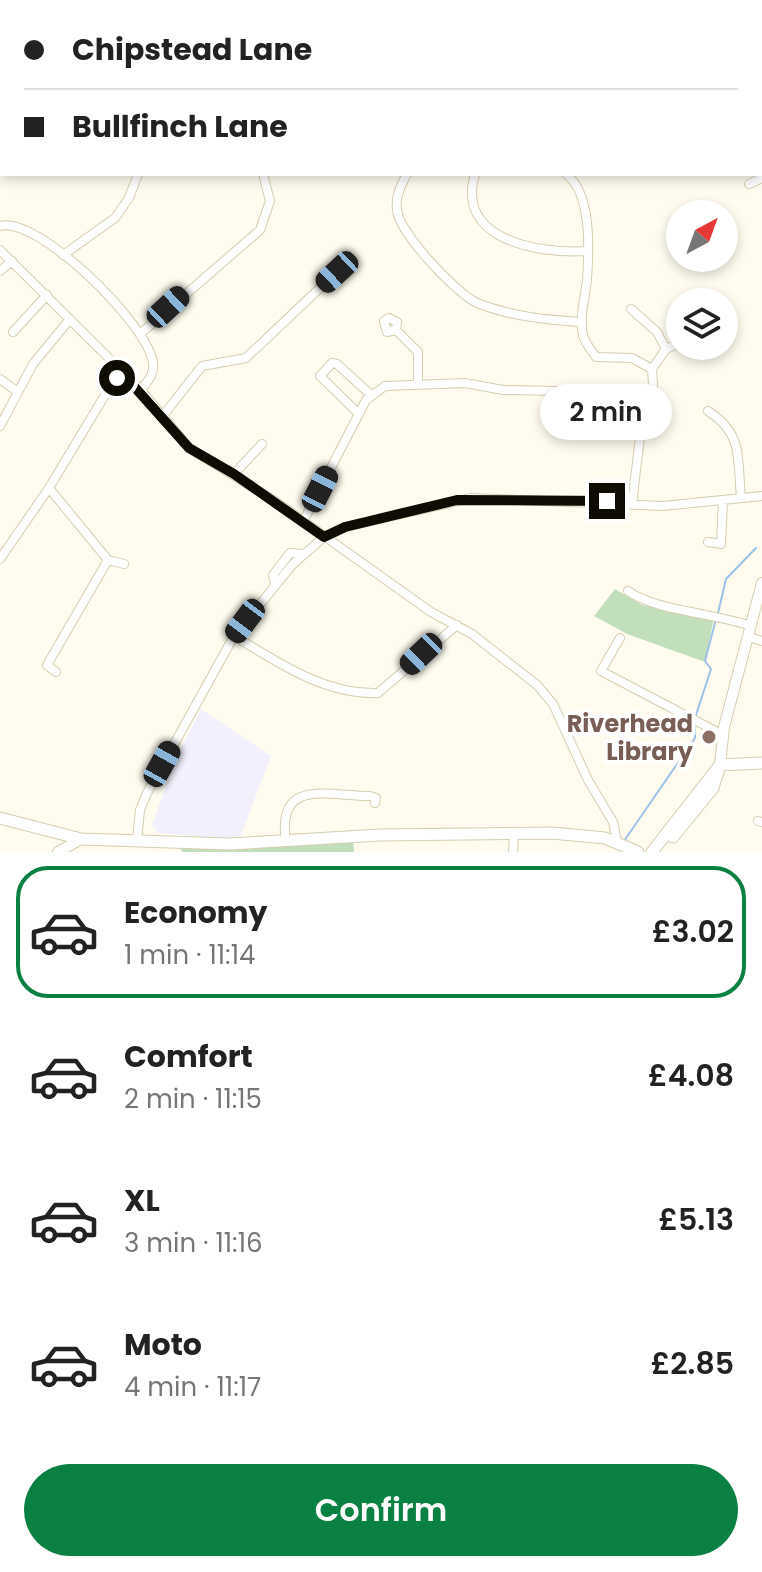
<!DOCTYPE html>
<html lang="en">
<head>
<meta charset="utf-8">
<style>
  :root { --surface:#fff; --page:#f6f6f6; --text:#222; --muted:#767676; --line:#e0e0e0; --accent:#0b8043 }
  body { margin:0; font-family:Poppins,sans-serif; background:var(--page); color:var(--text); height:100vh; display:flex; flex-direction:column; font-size:30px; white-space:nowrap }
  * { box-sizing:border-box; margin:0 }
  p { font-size:26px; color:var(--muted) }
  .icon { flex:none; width:44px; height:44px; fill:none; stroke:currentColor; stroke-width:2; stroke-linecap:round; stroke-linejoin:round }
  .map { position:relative; height:852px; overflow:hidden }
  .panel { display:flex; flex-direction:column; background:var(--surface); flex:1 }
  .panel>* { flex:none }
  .guide { position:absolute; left:0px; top:0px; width:762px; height:176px; box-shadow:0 4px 12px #0003; display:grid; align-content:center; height:176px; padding:0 24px; background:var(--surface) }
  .needle { width:52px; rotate:41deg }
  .fabs { position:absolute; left:666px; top:200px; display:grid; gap:16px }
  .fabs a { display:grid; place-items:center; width:72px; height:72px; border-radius:50%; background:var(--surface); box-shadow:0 4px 12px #0003; font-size:40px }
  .end { position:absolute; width:36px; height:36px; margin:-18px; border:10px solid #0f0c03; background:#fff; box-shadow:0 0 0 4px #fff }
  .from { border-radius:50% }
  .bubble { position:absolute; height:56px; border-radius:28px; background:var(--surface); box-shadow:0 4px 12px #0003; font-size:26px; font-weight:600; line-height:56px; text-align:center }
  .car { position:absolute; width:24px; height:48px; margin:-24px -12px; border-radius:10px; box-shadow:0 0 6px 2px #0007; background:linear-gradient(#222 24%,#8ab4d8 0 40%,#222 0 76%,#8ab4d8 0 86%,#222 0) }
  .guide b { display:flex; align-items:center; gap:28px; height:76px; font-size:30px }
  .guide b+b { border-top:2px solid var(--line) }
  .guide i { width:20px; height:20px; background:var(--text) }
  ul { padding:14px 0 0; list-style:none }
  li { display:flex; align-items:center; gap:24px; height:132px; margin:0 16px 12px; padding:0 8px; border:4px solid transparent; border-radius:32px }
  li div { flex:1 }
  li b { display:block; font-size:30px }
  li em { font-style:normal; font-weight:600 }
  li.selected { border-color:var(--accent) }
  li>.icon { width:72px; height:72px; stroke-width:1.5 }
  .primary-button { display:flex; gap:16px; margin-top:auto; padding:16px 24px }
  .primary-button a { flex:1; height:92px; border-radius:48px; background:var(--accent); color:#fff; font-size:32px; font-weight:600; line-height:92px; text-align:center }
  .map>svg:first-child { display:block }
</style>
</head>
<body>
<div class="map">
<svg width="762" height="852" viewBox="0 0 762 852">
  <rect width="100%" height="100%" fill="#fffcef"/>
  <path fill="#f2f0fd" d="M 201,709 L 271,756 L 239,840 L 159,833 L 152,825 L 174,763 Z"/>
  <path fill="#c2dfbc" d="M 615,589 L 642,605 L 714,617 L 705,662 L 627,634 L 594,616 Z
    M 353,836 L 354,852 L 182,852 L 179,841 Z"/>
  <path fill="#9cc3e7" d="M 353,0 L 728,0 L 731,2 L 354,2 Z"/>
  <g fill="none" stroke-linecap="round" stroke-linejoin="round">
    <path stroke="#9cc3e7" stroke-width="2" d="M 15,0 L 17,2
      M 718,613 L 726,579 L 756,548
      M 696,715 L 711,669 L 705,661 L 716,619
      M 624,841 L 695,738 L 695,725"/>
    <defs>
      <path id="minor" d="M 760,112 L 762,112
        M 407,174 C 401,185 395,197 397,210 C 399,233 456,293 477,303 C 510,316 546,320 582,322
        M 475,174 C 455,240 538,254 587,251
        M 566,174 C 592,193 589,250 587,280 C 585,298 579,317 583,335 C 585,343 591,350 596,357 L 632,358 L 652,369 L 653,385 L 642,420 L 632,504
        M 749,184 L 762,178
        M 0,226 C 37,215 148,324 153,363 C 155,374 147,382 141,390
        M 0,250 L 141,390 L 189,448 L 275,501 L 431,612 L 472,634 L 537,685 L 553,704 L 588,780 L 613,822 L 617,841
        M 63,255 L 115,218 L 129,198 L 138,174
        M 0,271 L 12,261
        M 631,309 L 657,332 L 666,349
        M 396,330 L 387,332 L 384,321 L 389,318 L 397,322 L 396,330 L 418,352 L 418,382
        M 13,332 L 47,295
        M 140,334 L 260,230 L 270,201 L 263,174
        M 652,369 L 666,349 L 680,343
        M 0,379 L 18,392
        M 708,411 C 744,434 737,459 741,497
        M 359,414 L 320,376 L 332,363 L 337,364 L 371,395
        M 162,417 L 202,366 L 246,358 L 341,268
        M 0,426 L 33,364 L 70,319
        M 234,474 L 262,444
        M 303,522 L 366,400 L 385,386 L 465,383 L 503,390 L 605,392 L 609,396 L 610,408
        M 708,542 L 721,544 L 723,500
        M 0,559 L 49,488
        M 108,560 L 124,564
        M 275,584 L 273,575 L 290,553 L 304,554
        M 628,591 C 656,611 714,613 751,626
        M 234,636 C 278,662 324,695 378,693 L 457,625
        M 749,637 L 762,641
        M 620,638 L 601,671 L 723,735
        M 56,672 L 47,665 L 108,560 L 49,488 L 108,390 L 122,373
        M 758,821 L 762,822
        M 137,841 L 140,810 L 147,793 L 234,636 L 293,564 L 324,537 L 345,527 L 471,498 L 663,506 L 762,496
        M 286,842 C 276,777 328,796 370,796 L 376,798 L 375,803
        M 513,852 L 514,834"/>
      <path id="major" d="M 720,765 L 724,727 L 762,583
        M 58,852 L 81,839"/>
      <path id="highway" d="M 720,765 L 762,763
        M 0,818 L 81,839 L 229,844 L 380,835 L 552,833 L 605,838 L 638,852
        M 673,837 L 713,788 L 720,765
        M 652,852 L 720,765"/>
    </defs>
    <use href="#minor" stroke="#d5ceaf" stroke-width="10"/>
    <use href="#major" stroke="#d5ceaf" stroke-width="12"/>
    <use href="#highway" stroke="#d5ceaf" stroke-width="13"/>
    <use href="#minor" stroke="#fff" stroke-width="8"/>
    <use href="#major" stroke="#fff" stroke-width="10"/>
    <use href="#highway" stroke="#fff" stroke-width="11"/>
  </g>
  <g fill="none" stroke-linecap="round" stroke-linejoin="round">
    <path stroke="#0f0c03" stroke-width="10" d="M 117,378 L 122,373 L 189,448 L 234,474 L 324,537 L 345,527 L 457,500 L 607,501"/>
  </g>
  <circle fill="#8d6e63" stroke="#fff" stroke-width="3" cx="709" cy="737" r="8"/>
  <g text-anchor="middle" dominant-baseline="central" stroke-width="8" stroke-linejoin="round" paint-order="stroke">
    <g font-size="24" font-weight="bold" fill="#785e54" stroke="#fff" text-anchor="end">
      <text x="693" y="723">Riverhead<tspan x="693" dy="28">Library</tspan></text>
    </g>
  </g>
</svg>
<div class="fabs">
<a><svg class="needle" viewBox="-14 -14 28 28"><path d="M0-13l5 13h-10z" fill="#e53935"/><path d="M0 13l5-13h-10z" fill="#767676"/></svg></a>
<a><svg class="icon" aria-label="layers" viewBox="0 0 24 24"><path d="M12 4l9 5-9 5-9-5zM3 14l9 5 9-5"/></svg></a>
</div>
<i class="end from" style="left:117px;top:378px"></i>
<i class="end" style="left:607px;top:501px"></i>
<div class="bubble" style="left:540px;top:384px;width:132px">2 min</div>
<i class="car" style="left:337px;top:272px;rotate:227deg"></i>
<i class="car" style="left:168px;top:307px;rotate:47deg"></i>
<i class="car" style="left:320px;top:489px;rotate:27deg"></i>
<i class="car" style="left:245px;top:621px;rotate:217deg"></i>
<i class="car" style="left:421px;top:654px;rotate:226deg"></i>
<i class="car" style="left:162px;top:764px;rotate:29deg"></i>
<div class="guide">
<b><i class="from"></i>Chipstead Lane</b>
<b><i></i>Bullfinch Lane</b>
</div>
</div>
<section class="panel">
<ul>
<li class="selected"><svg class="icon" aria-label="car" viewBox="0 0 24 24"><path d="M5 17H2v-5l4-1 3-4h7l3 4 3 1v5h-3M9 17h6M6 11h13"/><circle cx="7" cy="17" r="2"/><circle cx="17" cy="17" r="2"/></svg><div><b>Economy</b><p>1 min · 11:14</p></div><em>£3.02</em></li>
<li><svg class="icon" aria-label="car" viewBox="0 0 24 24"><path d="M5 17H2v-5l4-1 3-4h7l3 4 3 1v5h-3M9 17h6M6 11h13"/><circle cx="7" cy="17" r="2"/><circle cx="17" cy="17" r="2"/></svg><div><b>Comfort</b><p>2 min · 11:15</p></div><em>£4.08</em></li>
<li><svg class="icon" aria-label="car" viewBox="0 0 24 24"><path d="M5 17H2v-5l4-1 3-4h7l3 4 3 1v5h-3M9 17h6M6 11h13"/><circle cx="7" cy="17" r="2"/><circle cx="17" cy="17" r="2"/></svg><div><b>XL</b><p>3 min · 11:16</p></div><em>£5.13</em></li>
<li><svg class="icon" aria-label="car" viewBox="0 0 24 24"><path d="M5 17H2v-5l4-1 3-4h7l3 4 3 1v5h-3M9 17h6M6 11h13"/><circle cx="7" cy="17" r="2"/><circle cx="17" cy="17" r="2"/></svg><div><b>Moto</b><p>4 min · 11:17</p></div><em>£2.85</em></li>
</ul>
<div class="primary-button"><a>Confirm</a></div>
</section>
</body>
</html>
